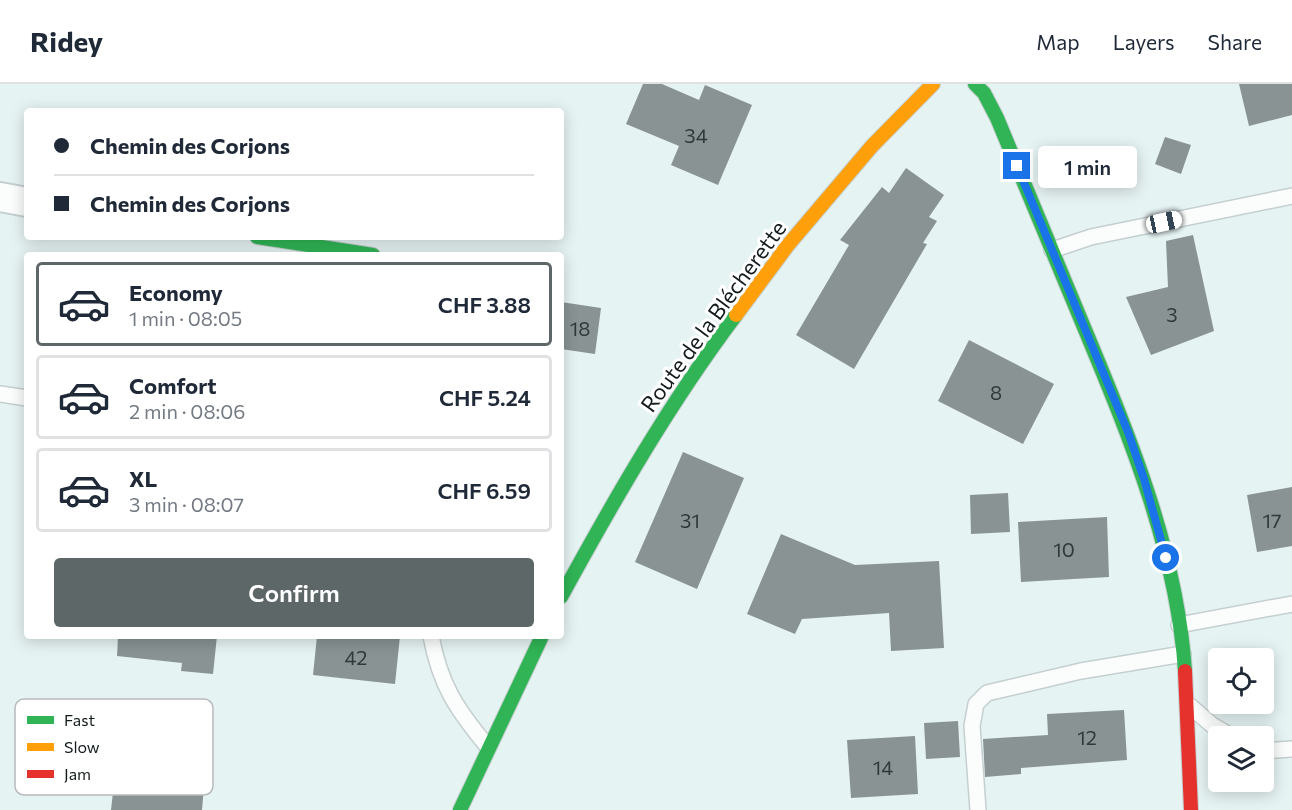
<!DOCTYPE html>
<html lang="en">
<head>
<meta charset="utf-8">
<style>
  :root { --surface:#fff; --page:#f6f6f7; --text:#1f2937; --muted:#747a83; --line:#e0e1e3; --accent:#5d6767 }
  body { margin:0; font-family:Commissioner,sans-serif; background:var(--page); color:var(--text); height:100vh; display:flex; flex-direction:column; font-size:22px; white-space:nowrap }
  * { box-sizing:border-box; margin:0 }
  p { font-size:20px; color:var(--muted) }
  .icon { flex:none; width:33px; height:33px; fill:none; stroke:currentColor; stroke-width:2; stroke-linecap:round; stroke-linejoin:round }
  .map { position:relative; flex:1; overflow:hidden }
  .drawer { position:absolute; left:24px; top:168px; width:540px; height:387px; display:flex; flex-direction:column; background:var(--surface); border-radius:6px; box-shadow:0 3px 15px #0003 }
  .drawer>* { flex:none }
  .banner { position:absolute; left:24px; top:24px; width:540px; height:132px; border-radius:6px; box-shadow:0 3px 15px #0003; display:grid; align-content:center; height:132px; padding:0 30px; background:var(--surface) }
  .buttons { position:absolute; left:1208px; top:564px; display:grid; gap:12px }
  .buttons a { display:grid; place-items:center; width:66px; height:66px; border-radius:6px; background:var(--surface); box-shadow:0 3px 15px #0003; font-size:30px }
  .end { position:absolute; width:27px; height:27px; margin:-14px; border:8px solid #1a73e8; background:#fff; box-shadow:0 0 0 3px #fff }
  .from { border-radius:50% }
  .bubble { position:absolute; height:42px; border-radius:6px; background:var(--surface); box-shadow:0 3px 15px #0003; font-size:20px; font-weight:600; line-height:42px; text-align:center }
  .car { position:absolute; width:18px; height:36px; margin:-18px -9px; border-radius:8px; box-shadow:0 0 4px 2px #0007; background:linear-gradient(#fff 24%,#345 0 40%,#fff 0 76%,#345 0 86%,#fff 0) }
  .banner b { display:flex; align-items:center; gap:21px; height:57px; font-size:22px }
  .banner b+b { border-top:2px solid var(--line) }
  .banner i { width:15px; height:15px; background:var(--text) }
  ul { padding:10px 0 0; list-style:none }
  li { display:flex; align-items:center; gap:18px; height:84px; margin:0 12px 9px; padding:0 18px; border:3px solid var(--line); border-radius:6px }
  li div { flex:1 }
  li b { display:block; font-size:22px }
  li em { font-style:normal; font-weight:600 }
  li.on { border-color:var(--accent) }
  li>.icon { width:54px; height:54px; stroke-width:1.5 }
  .primary-button { display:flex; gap:12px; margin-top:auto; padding:12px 30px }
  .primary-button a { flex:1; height:69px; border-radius:6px; background:var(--accent); color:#fff; font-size:24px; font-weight:600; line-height:69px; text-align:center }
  header { display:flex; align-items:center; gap:36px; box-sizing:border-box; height:84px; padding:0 30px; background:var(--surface); border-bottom:2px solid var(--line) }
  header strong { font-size:28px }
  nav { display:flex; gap:33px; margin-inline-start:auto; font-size:21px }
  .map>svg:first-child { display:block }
</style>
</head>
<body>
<header>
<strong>Ridey</strong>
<nav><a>Map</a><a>Layers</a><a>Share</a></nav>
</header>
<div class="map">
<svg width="1292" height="726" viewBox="0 0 1292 726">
  <rect width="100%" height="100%" fill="#e6f3f3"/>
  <path fill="#899393" d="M 643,0 L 662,0 L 699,16 L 705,1 L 752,21 L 718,101 L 671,81 L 679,62 L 626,40 Z
    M 1239,0 L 1292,0 L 1292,31 L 1249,42 Z
    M 1165,53 L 1191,61 L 1181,90 L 1155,80 Z
    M 906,84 L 944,111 L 929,133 L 937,137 L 923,159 L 927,160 L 854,285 L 796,251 L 849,161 L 840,156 L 882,103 L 889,109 Z
    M 1193,151 L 1214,247 L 1151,271 L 1126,213 L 1168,203 L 1166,157 Z
    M 561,218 L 601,224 L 595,270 L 561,265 Z
    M 969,256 L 1054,300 L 1023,360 L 938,317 Z
    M 683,368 L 744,394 L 697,505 L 635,478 Z
    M 1292,403 L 1292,462 L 1257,468 L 1247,411 Z
    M 1008,409 L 1010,448 L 971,450 L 970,411 Z
    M 1107,433 L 1109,493 L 1021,498 L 1018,438 Z
    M 781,450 L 855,481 L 939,477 L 944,564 L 891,567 L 889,529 L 802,535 L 795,550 L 747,530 Z
    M 118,552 L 217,552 L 213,590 L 181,587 L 182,579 L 117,572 Z
    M 317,552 L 400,552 L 395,600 L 313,591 Z
    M 1124,626 L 1127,676 L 1021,684 L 1021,690 L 985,693 L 983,655 L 1048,651 L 1047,630 Z
    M 958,637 L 960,673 L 926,675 L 924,639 Z
    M 915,652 L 918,710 L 851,714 L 847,656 Z
    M 116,681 L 205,690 L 202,726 L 111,726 Z"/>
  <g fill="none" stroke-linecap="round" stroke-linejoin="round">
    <defs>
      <path id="lane" d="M 1052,166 L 1091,153 L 1292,112
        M 0,310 L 27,314
        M 1179,541 L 1292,520
        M 431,552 C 440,601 457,626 488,663
        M 1190,622 L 1212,641 L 1231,652
        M 1263,667 L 1292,665
        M 978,726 L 972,642 L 976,620 L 987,609 L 1081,587 L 1183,570"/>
      <path id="street" d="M 0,113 L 27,118"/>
      <path id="fast" d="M 975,0 L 984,9 L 997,34 C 1027,105 1056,177 1086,248 C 1131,356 1177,468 1185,587
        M 257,153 L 373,171
        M 561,513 C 614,416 669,320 736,231
        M 460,726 L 542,552"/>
      <path id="slow" d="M 736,231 L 788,161 L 872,62 L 933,0"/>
      <path id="jam" d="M 1185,587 L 1191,726"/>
    </defs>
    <use href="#lane" stroke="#c5cfcf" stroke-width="18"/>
    <use href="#street" stroke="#c5cfcf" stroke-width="32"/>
    <use href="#fast" stroke="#c5cfcf" stroke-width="16"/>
    <use href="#slow" stroke="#c5cfcf" stroke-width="16"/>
    <use href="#jam" stroke="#c5cfcf" stroke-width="16"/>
    <use href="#lane" stroke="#fbfdfd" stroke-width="15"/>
    <use href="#street" stroke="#fbfdfd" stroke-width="28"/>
    <use href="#fast" stroke="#30b455" stroke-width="14"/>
    <use href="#slow" stroke="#ff9f0a" stroke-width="14"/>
    <use href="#jam" stroke="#e5322d" stroke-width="14"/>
  </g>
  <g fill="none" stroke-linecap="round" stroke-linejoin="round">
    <path stroke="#1a73e8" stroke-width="8" d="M 1017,82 L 1128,348 L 1144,395 L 1166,474"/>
  </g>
  <g text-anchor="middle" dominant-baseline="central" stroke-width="6" stroke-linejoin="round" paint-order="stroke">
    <g font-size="20" fill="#30393a">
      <text x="696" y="51">34</text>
      <text x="1172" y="230">3</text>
      <text x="580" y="244">18</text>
      <text x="996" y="308">8</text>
      <text x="690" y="436">31</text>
      <text x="1272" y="436">17</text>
      <text x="1064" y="465">10</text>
      <text x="356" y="573">42</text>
      <text x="1087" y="653">12</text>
      <text x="883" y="683">14</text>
    </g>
    <g font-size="22" fill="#131b1c" stroke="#fff">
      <text transform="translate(713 232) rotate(-54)">Route de la Blécherette</text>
    </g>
  </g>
  <rect x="15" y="615" width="198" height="96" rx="9" fill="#fff" stroke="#b8bbbb" stroke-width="1.5"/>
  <rect x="27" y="632" width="27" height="8" fill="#30b455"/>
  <rect x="27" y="659" width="27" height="8" fill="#ff9f0a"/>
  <rect x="27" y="686" width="27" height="8" fill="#e5322d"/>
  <g font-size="16" fill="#131b1c">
    <text x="64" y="642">Fast</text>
    <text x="64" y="669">Slow</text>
    <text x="64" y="696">Jam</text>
  </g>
</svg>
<div class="buttons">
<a><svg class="icon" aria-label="locate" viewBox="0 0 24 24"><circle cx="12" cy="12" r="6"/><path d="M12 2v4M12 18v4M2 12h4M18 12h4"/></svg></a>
<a><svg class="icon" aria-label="layers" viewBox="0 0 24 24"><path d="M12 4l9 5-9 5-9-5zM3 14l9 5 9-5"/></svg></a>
</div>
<i class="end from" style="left:1166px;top:474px"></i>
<i class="end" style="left:1017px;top:82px"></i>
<div class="bubble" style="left:1038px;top:62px;width:99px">1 min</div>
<i class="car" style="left:1164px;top:138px;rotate:78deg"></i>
<div class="banner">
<b><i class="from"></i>Chemin des Corjons</b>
<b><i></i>Chemin des Corjons</b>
</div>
<section class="drawer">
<ul>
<li class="on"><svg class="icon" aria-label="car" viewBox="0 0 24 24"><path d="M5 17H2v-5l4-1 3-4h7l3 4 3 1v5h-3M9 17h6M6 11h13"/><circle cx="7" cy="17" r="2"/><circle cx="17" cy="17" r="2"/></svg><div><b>Economy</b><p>1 min · 08:05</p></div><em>CHF 3.88</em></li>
<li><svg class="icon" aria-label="car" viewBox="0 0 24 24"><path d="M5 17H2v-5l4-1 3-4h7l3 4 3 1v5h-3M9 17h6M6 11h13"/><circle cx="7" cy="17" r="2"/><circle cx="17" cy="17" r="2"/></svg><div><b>Comfort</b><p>2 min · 08:06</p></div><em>CHF 5.24</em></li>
<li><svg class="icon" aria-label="car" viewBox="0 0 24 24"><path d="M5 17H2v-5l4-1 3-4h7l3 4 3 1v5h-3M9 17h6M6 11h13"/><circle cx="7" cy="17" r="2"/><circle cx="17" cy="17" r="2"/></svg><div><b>XL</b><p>3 min · 08:07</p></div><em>CHF 6.59</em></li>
</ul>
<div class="primary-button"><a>Confirm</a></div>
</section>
</div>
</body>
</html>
